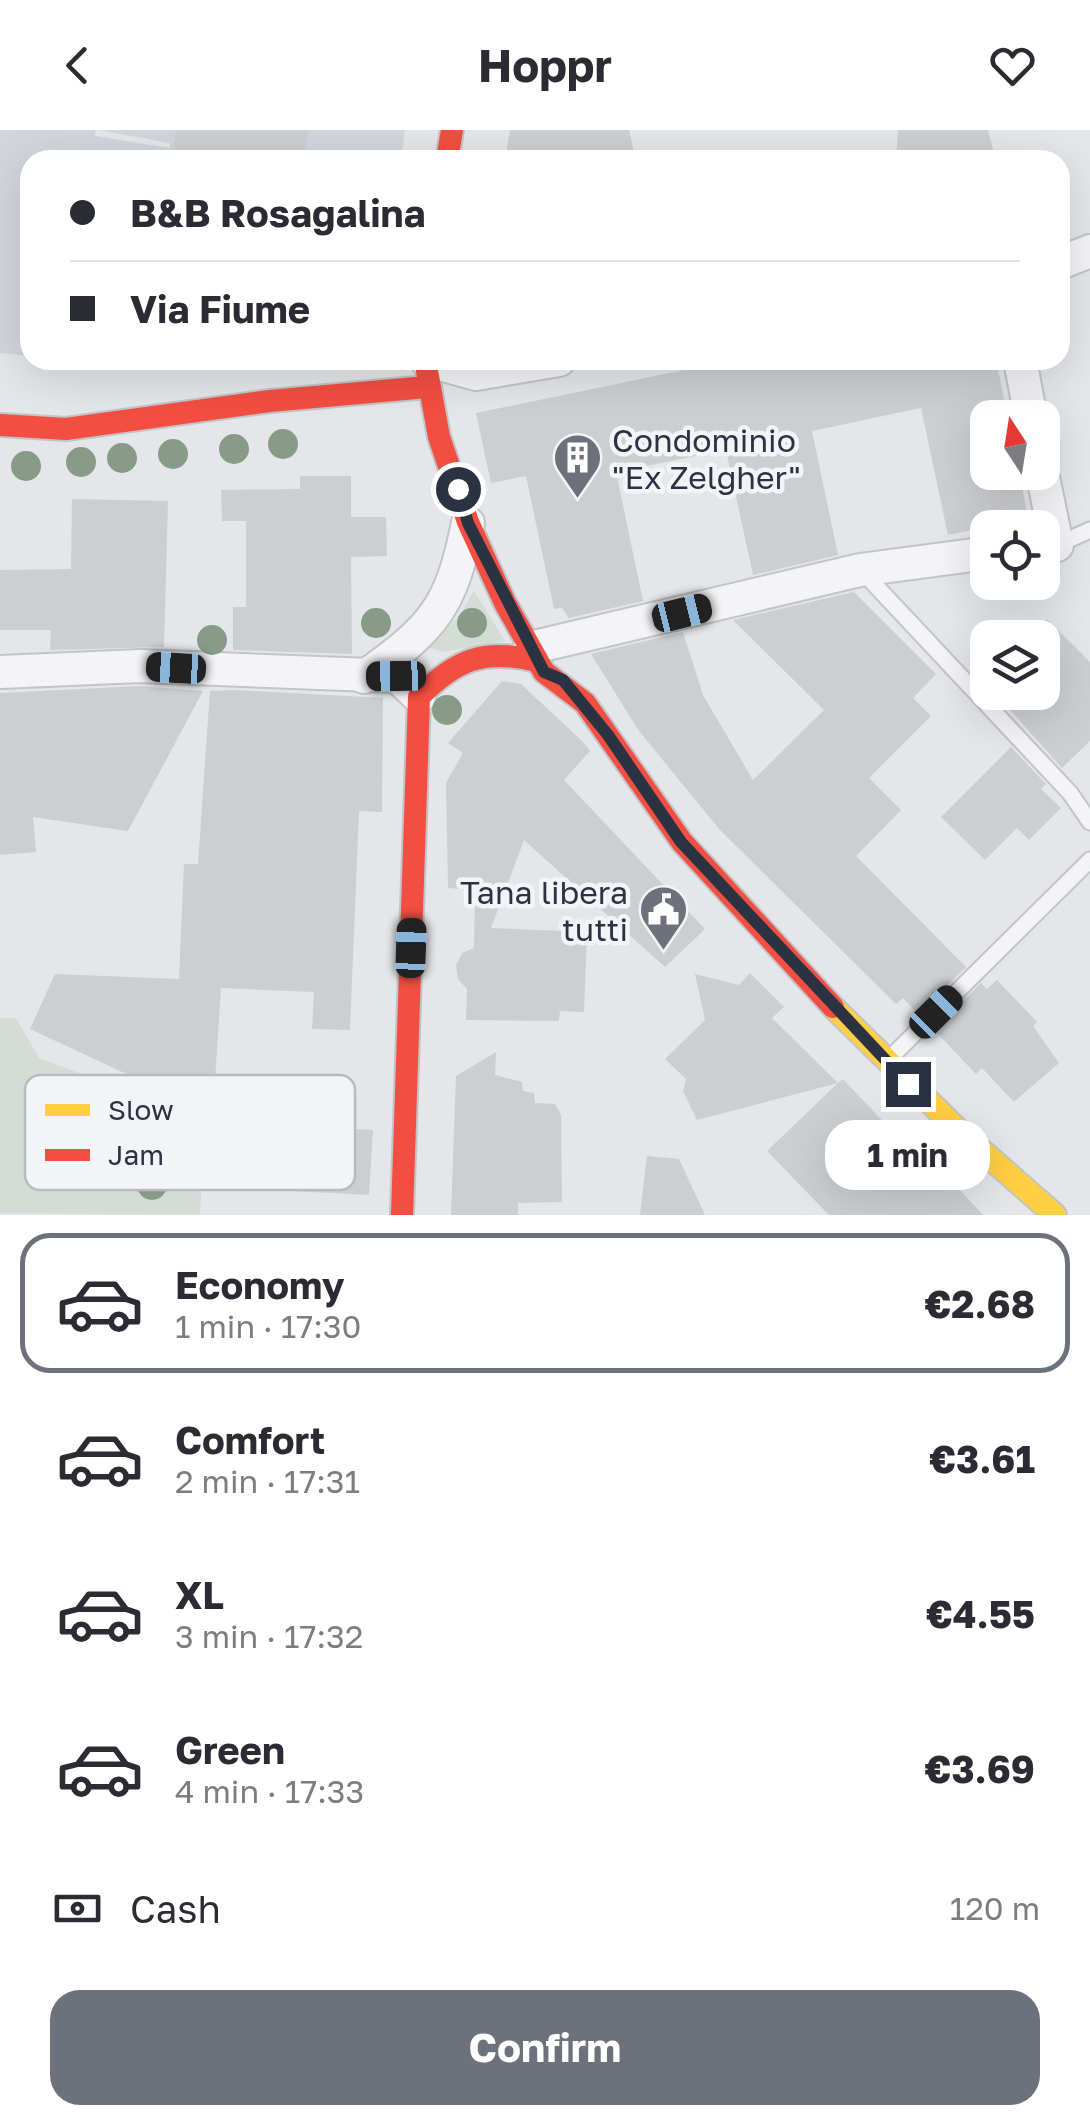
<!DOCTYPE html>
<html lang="en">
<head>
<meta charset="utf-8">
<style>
  :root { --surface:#fff; --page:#f2f2f3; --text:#2b2b33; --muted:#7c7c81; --line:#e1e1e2; --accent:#6c717c }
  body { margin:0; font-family:"Golos Text",sans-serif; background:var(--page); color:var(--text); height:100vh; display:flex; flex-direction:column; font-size:38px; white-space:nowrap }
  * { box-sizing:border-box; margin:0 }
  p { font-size:32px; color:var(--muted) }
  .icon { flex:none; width:55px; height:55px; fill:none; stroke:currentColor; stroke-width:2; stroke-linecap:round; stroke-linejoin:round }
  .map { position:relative; height:1085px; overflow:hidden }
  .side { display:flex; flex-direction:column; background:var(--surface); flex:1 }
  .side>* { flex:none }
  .hud { position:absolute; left:20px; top:20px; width:1050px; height:220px; border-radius:30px; box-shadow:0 10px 40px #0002; display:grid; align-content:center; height:220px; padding:0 50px; background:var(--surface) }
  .needle { width:65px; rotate:348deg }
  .tools { position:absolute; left:970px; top:270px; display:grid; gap:20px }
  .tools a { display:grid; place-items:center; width:90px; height:90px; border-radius:20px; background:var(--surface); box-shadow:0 10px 40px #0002; font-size:50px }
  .end { position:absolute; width:45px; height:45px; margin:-22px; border:12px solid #2b3242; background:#fff; box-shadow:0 0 0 5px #fff }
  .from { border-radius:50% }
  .bubble { position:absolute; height:70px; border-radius:30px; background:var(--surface); box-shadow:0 10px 40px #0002; font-size:32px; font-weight:700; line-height:70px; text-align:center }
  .car { position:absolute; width:30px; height:60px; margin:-30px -15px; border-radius:12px; box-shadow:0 0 8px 2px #0007; background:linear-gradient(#222 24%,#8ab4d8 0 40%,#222 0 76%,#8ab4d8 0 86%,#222 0) }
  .hud b { display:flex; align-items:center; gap:35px; height:95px; font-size:38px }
  .hud b+b { border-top:2px solid var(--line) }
  .hud i { width:25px; height:25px; background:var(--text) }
  ul { padding:18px 0 0; list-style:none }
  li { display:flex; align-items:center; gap:30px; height:140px; margin:0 20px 15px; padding:0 30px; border:5px solid transparent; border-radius:30px }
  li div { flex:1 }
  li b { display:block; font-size:38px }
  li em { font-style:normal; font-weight:700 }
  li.active { border-color:var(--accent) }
  li>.icon { width:90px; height:90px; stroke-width:1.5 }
  .pay { display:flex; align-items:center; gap:25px; height:110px; padding:0 50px; font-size:38px }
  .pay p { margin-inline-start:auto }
  .cta { display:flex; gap:20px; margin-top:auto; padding:20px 50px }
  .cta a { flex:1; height:115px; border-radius:30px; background:var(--accent); color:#fff; font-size:40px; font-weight:700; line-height:115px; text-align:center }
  header { display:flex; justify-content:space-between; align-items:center; height:130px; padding:0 50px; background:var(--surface); font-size:45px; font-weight:700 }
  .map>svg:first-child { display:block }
</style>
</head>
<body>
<header><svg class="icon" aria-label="back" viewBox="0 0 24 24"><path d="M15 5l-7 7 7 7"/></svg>Hoppr<svg class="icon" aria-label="heart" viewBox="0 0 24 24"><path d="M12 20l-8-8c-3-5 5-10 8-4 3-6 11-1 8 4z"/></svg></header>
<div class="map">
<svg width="1090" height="1085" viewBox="0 0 1090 1085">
  <rect width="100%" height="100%" fill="#e4e6e9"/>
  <path fill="#d3d5dc" d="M 0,0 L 96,0 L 95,6 L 170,18 L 170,13 L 99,0 L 405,0 L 401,30 L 30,30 L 30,226 L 0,223 Z"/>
  <path fill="#d4dcd5" d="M 474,461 L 505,511 L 442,522 L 429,517 L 460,485 Z
    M 0,888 L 16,888 L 39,928 L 141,966 L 187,966 L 186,994 L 204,995 L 200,1085 L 0,1083 Z"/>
  <path fill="#ccced1" d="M 176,0 L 308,0 L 304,30 L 173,30 Z
    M 510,0 L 629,0 L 636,30 L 505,30 Z
    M 898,0 L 988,0 L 996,30 L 896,30 Z
    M 732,230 L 996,230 L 1008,288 L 988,288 L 988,342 L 1019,342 L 1028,388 L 948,405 L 921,278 L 812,301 L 838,425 L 753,445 L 726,320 L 616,342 L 643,471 L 569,488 L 562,478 L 554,479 L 526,346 L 491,353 L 476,283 Z
    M 300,346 L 351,346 L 351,387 L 386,387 L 387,426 L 351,427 L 352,524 L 233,520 L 233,477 L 246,477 L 246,391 L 222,391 L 221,360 L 300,359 Z
    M 72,369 L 168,371 L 164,517 L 50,520 L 51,500 L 0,500 L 0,440 L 71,439 Z
    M 854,462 L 936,544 L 913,568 L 931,586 L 869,648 L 901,680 L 856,726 L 966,837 L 918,884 L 903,868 L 896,874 L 720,700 L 639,601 L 591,524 L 683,502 L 703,565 L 753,650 L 824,580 L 733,490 Z
    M 1047,489 L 1090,532 L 1090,611 L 1062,638 L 994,562 L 1042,562 L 1042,508 L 1028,508 Z
    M 502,551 L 521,554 L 582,611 L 590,621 L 564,650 L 705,799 L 665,837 L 524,710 L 491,798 L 587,802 L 584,882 L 560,881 L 559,891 L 466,890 L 467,859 L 458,849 L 456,835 L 462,823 L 474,818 L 475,760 L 448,758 L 446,653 L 463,623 L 448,613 Z
    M 140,556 L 203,561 L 128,701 L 33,687 L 36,722 L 0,725 L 0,563 Z
    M 234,560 L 383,568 L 382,682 L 359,681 L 350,900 L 312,899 L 314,862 L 221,858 L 215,951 L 135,948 L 30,899 L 55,844 L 179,849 L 184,734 L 198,734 L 210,561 Z
    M 1011,617 L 1046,654 L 1041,659 L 1061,678 L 1029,710 L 1017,698 L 985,730 L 941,687 Z
    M 750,843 L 784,877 L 772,888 L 838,953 L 843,949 L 928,1039 L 935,1033 L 983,1085 L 829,1085 L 767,1021 L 838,953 L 697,990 L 683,961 L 686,949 L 665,929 L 705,890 L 695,844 L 739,855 Z
    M 997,850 L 1037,892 L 1033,896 L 1059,933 L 1014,972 L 982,938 L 976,944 L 934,900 L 981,853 L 987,859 Z
    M 496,922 L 495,945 L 522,952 L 523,961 L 534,963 L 535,973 L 555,974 L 561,985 L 562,1072 L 518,1073 L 518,1085 L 451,1085 L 456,946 Z
    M 220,991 L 373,1000 L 369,1065 L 217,1057 Z
    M 647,1026 L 679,1029 L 705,1085 L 640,1085 Z"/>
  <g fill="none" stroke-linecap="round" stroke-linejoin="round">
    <defs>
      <path id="lane" d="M 1057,415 L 1090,400
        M 861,440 L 1070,663 L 1090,692
        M 891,927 L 1090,730"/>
      <path id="street" d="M 1060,133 L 1090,121
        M 426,230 L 476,244 L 559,230
        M 1020,230 L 1031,288
        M 1042,342 L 1057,415 L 1042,416
        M 530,518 L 860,440 L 988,423
        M 0,542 L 140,536 L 397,546 L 419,567
        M 364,547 C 434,497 451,478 468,393"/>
      <path id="slow" d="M 833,877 L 956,998 L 1055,1085"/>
      <path id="jam" d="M 447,30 L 452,0
        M 425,230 L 439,307 L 468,392 L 505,473 L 544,542 L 585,573 L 682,712 L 833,877
        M 0,295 L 66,299 L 270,271 L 427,257
        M 402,1085 L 419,567 C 456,529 485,518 537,531"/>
    </defs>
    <use href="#lane" stroke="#c2c4c7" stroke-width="19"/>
    <use href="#street" stroke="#c2c4c7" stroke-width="36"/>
    <use href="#slow" stroke="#c2c4c7" stroke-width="26"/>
    <use href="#jam" stroke="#c2c4c7" stroke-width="26"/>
    <path stroke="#c4c4c9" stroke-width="6" stroke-dasharray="8 8" stroke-linecap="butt" d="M 77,30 L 77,26"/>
    <use href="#lane" stroke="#f4f4f6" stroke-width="15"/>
    <use href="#street" stroke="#f4f4f6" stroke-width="32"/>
    <use href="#slow" stroke="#ffcf43" stroke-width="22"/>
    <use href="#jam" stroke="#f24e42" stroke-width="22"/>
  </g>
  <g fill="#889b88">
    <circle cx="283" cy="314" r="15"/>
    <circle cx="234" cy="319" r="15"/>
    <circle cx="173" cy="324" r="15"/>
    <circle cx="122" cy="328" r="15"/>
    <circle cx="81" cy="332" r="15"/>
    <circle cx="26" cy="336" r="15"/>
    <circle cx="376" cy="493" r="15"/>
    <circle cx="472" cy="493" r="15"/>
    <circle cx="212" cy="510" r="15"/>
    <circle cx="447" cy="580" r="15"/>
    <circle cx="152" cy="1055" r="15"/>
  </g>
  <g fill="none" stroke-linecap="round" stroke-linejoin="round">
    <path stroke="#2b3242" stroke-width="12" d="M 458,359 L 468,393 L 544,542 L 563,550 L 608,605 L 681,712 L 908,954"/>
  </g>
  <defs>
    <symbol id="building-pin" viewBox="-11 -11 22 30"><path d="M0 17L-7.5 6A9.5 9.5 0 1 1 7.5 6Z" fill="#6c717c" stroke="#f3f4f8"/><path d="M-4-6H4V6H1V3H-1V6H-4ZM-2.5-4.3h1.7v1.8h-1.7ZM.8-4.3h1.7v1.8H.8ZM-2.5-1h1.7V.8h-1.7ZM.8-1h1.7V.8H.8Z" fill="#fff"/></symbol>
    <symbol id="civic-pin" viewBox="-11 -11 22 30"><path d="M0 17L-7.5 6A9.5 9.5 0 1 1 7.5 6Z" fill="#6c717c" stroke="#f3f4f8"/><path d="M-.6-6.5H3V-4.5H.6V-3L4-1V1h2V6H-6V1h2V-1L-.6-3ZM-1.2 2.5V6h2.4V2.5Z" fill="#fff"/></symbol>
  </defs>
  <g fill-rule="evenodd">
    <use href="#building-pin" x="550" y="300" width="55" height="75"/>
    <use href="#civic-pin" x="636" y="752" width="55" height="75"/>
  </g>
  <g text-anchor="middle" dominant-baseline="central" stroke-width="9" stroke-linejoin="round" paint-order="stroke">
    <g font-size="32" fill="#2b3242" stroke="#f3f4f8" text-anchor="start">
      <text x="612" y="310">Condominio<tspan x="612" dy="37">"Ex Zelgher"</tspan></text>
      <text x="628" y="762" text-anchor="end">Tana libera<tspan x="628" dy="37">tutti</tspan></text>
    </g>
  </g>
  <rect x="25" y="945" width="330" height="115" rx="15" fill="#f3f4f8" stroke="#b7bac1" stroke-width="2.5"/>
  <rect x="45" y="974" width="45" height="12" fill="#ffcf43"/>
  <rect x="45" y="1019" width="45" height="12" fill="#f24e42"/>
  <g font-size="28" fill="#2b3242">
    <text x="108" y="990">Slow</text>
    <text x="108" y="1035">Jam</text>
  </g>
</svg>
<div class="tools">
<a><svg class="needle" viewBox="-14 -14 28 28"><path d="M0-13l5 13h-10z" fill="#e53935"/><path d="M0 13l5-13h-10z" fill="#7c7c81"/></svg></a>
<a><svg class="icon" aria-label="locate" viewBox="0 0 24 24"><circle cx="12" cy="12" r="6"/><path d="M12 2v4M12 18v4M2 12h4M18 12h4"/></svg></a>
<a><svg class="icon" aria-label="layers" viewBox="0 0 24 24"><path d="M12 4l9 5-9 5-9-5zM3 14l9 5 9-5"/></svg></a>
</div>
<i class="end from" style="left:458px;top:359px"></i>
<i class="end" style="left:908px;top:954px"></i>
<div class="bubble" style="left:825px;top:990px;width:165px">1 min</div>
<i class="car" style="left:682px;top:483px;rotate:76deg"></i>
<i class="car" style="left:176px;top:538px;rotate:273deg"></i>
<i class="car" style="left:396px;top:546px;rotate:269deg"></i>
<i class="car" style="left:411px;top:818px;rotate:2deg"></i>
<i class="car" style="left:936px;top:882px;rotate:45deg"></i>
<div class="hud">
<b><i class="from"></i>B&amp;B Rosagalina</b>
<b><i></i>Via Fiume</b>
</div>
</div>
<section class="side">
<ul>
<li class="active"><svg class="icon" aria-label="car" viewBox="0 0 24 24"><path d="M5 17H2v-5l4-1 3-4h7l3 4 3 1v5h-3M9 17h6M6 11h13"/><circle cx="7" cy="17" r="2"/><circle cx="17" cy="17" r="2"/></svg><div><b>Economy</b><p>1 min · 17:30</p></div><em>€2.68</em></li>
<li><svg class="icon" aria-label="car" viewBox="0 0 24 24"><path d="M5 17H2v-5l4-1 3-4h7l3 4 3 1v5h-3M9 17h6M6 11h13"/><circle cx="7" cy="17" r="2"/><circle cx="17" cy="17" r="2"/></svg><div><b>Comfort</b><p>2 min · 17:31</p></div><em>€3.61</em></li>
<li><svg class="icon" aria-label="car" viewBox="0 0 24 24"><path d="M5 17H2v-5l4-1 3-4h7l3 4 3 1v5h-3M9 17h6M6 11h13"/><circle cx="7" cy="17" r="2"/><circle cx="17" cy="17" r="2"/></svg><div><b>XL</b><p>3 min · 17:32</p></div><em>€4.55</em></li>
<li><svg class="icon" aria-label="car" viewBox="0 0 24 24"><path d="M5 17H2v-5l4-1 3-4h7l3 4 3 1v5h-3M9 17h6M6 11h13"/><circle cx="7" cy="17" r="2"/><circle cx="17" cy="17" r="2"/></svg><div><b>Green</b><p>4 min · 17:33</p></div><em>€3.69</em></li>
</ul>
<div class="pay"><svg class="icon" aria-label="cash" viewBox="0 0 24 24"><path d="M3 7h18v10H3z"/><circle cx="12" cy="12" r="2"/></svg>Cash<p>120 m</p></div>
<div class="cta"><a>Confirm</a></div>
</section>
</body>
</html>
